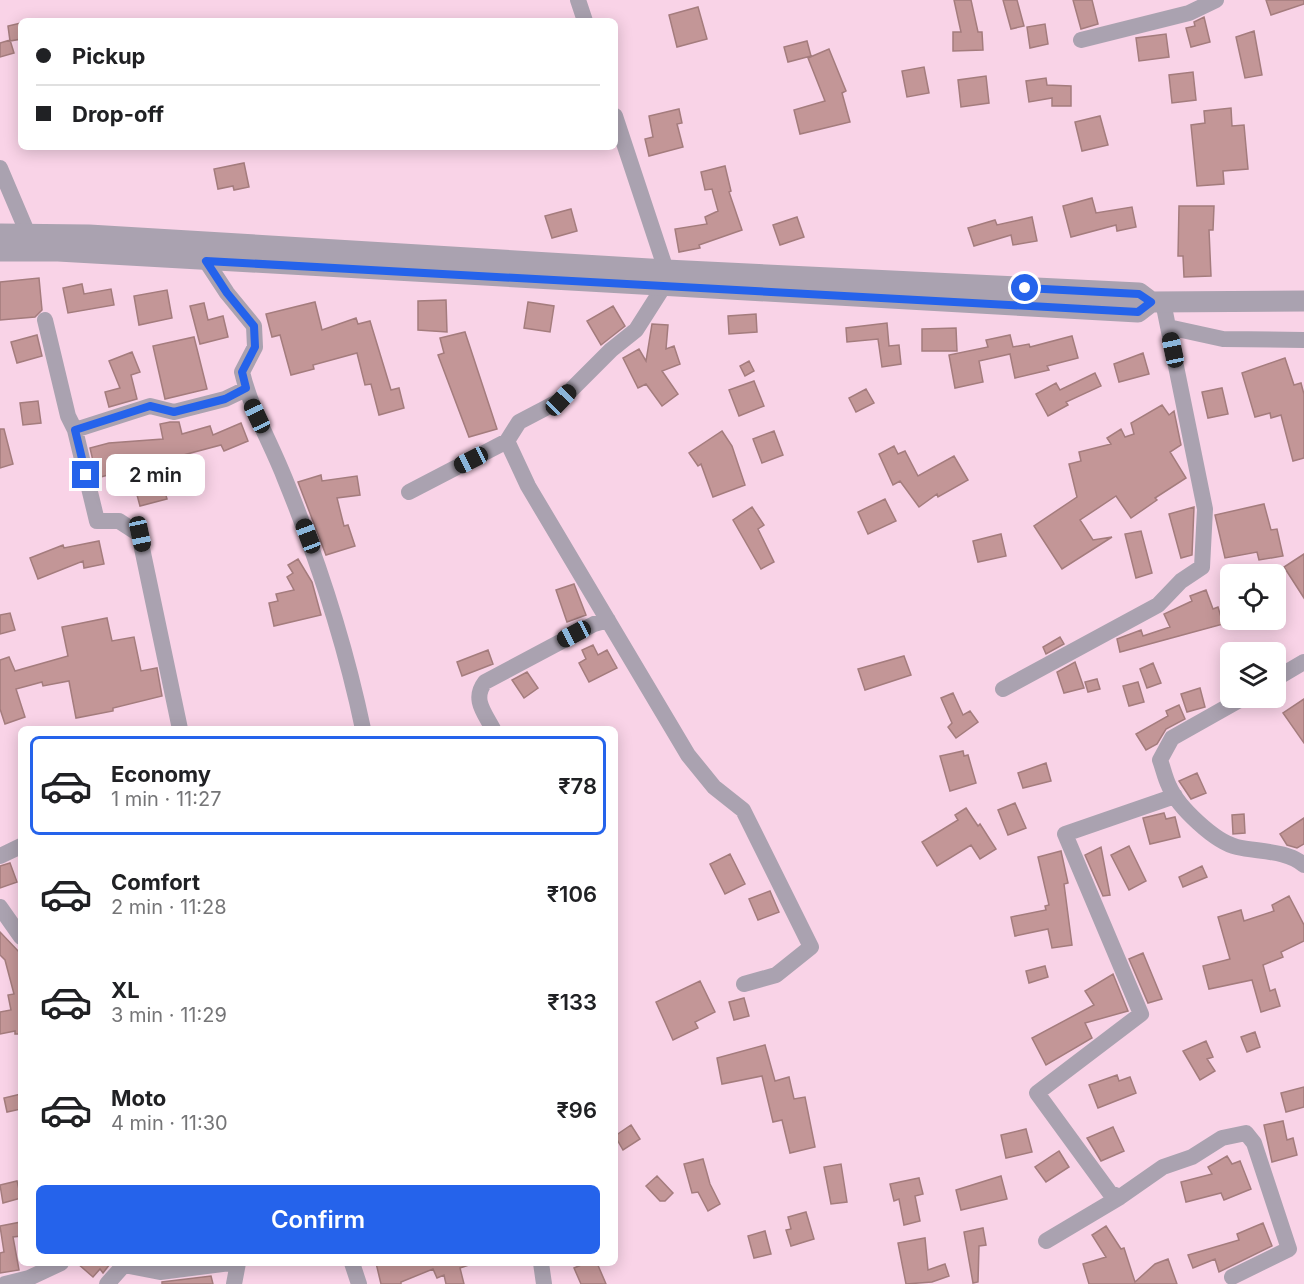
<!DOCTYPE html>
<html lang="en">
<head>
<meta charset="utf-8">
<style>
  :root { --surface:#fff; --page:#f2f2f2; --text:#202124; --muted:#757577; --line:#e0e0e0; --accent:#2563eb }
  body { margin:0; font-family:Inter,sans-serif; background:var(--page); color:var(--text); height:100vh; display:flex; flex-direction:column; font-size:22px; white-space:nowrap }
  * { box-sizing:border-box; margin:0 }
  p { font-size:20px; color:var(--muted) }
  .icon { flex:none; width:33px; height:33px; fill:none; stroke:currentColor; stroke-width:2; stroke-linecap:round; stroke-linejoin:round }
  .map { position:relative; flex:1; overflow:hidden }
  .sheet { position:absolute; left:18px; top:726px; width:600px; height:540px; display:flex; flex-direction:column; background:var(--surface); border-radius:9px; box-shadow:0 3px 15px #0003 }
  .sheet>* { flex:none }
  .hud { position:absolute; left:18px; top:18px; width:600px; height:132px; border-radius:9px; box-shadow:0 3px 15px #0003; display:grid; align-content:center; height:132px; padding:0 18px; background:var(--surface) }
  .tools { position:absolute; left:1220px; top:564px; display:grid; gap:12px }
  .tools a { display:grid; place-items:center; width:66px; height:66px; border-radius:9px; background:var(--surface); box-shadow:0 3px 15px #0003; font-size:30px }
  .end { position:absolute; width:27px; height:27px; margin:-14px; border:8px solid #2563eb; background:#fff; box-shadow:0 0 0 3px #fff }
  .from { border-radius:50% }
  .bubble { position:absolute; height:42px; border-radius:9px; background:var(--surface); box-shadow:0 3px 15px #0003; font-size:20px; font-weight:600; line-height:42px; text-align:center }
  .car { position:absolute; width:18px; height:36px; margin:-18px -9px; border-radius:8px; box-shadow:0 0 4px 2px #0007; background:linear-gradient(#222 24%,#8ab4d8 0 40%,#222 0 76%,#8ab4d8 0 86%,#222 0) }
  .hud b { display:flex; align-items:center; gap:21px; height:57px; font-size:22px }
  .hud b+b { border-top:2px solid var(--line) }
  .hud i { width:15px; height:15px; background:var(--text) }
  ul { padding:10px 0 0; list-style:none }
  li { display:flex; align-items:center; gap:18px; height:99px; margin:0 12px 9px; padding:0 6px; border:3px solid transparent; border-radius:9px }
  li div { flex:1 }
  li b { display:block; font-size:22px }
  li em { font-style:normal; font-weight:600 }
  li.on { border-color:var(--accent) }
  li>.icon { width:54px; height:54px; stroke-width:1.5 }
  .action { display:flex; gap:12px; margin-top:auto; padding:12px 18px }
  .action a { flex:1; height:69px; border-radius:9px; background:var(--accent); color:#fff; font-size:24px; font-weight:600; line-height:69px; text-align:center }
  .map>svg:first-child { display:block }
</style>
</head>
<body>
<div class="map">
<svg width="1304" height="1284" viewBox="0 0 1304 1284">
  <rect width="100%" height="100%" fill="#f9d3e7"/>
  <path fill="#c39697" stroke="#a47c7d" stroke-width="1.5" d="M 954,0 L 971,0 L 978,32 L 982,32 L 983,50 L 953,51 L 953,32 L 961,32 Z
    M 1003,0 L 1017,0 L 1024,26 L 1011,29 Z
    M 1073,0 L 1092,0 L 1098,24 L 1081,29 Z
    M 1266,0 L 1304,0 L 1304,4 L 1271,15 Z
    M 698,7 L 707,39 L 677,47 L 669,15 Z
    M 1204,17 L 1210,42 L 1191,47 L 1186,28 L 1195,26 L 1194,22 Z
    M 21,23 L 21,39 L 10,41 L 8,26 Z
    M 1045,24 L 1048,44 L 1030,48 L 1027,27 Z
    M 1254,31 L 1262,75 L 1245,78 L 1236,37 Z
    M 1166,34 L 1169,57 L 1139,61 L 1136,38 Z
    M 10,40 L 14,53 L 0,57 L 0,43 Z
    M 807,41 L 811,56 L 788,62 L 784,47 Z
    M 829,49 L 846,91 L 842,93 L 850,122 L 800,134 L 794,110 L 825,101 L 808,58 Z
    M 924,67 L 929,93 L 907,97 L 902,71 Z
    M 1193,72 L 1196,100 L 1172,103 L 1169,75 Z
    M 986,76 L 989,103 L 961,107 L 958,80 Z
    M 1046,78 L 1047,85 L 1071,86 L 1071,106 L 1052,106 L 1052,98 L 1029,102 L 1026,81 Z
    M 1231,108 L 1232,126 L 1244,125 L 1248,169 L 1223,171 L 1224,184 L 1197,186 L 1191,125 L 1205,123 L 1204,111 Z
    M 679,109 L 682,123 L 677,124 L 683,147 L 649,156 L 645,139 L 653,137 L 649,116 Z
    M 1100,116 L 1108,145 L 1082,151 L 1075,122 Z
    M 244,163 L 249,187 L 234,190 L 233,186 L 218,189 L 214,169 Z
    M 725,166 L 731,191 L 729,192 L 742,230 L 699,245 L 700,248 L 679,252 L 675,229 L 707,224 L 705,217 L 718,211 L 712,189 L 705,190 L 701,172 Z
    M 1092,198 L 1096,213 L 1132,207 L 1136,227 L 1117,231 L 1116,225 L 1071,237 L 1063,206 Z
    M 1179,206 L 1214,206 L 1213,230 L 1209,230 L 1211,276 L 1184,277 L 1183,256 L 1178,256 Z
    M 571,209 L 577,231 L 552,238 L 545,216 Z
    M 797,217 L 804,237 L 780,245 L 773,225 Z
    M 1032,217 L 1037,241 L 1013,245 L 1011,235 L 974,246 L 968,228 L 995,220 L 997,225 Z
    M 39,278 L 42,310 L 35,317 L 0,320 L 0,282 Z
    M 82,284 L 84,294 L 111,289 L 114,305 L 68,313 L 63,288 Z
    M 167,290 L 172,318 L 139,325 L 134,296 Z
    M 446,300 L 447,332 L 418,330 L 418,301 Z
    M 315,302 L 322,330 L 356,318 L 358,324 L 370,321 L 391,390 L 399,388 L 404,408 L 379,415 L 371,384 L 365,385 L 357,353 L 313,365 L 314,369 L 291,375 L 280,335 L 272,337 L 266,314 Z
    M 528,302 L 554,306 L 550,332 L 524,328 Z
    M 204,303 L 208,320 L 223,316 L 228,337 L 200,344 L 190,306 Z
    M 613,306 L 625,326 L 601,345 L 587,321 Z
    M 756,314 L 757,332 L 729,334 L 728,316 Z
    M 887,323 L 889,346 L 899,345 L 901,364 L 882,367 L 878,339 L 847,342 L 846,328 Z
    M 652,324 L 668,325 L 666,349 L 674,346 L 680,364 L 662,371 L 678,394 L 662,406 L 646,384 L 638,388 L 623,358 L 639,349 L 646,361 Z
    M 956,328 L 957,351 L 922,351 L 922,329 Z
    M 465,332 L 497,429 L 469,437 L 438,355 L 444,353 L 440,338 Z
    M 37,335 L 42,356 L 17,363 L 11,342 Z
    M 1010,335 L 1013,347 L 1029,344 L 1030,347 L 1072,336 L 1078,358 L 1047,366 L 1049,370 L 1015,378 L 1010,354 L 979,361 L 983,382 L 955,388 L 949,355 L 988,347 L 986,340 Z
    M 194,337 L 207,389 L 165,399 L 153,346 Z
    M 132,352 L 140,372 L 131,375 L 137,399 L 109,407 L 105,392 L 120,388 L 109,361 Z
    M 1143,353 L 1149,374 L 1119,382 L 1114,364 Z
    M 1285,358 L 1294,385 L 1301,383 L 1304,394 L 1304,458 L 1293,461 L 1281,415 L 1271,418 L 1270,413 L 1255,417 L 1242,373 Z
    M 749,361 L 754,371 L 745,376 L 740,366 Z
    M 1095,373 L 1101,386 L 1066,402 L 1068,405 L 1048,416 L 1036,394 L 1056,383 L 1060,390 Z
    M 754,381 L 764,406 L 739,416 L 729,390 Z
    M 1222,388 L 1228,414 L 1208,418 L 1202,392 Z
    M 866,389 L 874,403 L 856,412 L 849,398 Z
    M 38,401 L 41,423 L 23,425 L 20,403 Z
    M 1162,405 L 1169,415 L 1174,411 L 1181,445 L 1170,452 L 1186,478 L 1155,498 L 1157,500 L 1131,518 L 1116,496 L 1080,520 L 1093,540 L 1112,537 L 1062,569 L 1034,526 L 1077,497 L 1069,464 L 1081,461 L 1079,452 L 1111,444 L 1107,438 L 1121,429 L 1125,437 L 1134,434 L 1131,423 Z
    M 170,422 L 179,422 L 182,434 L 210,426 L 213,435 L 241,423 L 248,441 L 224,451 L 221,445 L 157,462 L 167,499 L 140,506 L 130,469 L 97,478 L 90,448 L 109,443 L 163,439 L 160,424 Z
    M 0,429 L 4,429 L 13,464 L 0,468 Z
    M 722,431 L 732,446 L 745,485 L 713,497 L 701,464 L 698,466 L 689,453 Z
    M 774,431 L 783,455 L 762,463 L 753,439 Z
    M 894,446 L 898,454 L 905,451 L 918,476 L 954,456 L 968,480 L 938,497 L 937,494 L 919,507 L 900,481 L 893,485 L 879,454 Z
    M 321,475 L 322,481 L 357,476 L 360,495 L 337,498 L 344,526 L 348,525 L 355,546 L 326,555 L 298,482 Z
    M 885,499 L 896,521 L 868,534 L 858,512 Z
    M 1264,504 L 1271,530 L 1277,529 L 1283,556 L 1259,560 L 1257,552 L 1225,558 L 1215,515 Z
    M 752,507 L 764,525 L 758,529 L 774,562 L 761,569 L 733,520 Z
    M 1194,507 L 1192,555 L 1181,558 L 1169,514 Z
    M 1141,531 L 1152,573 L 1136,578 L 1125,534 Z
    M 1001,534 L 1006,556 L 978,562 L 973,541 Z
    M 99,541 L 104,564 L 84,568 L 83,561 L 38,579 L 30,558 L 63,545 L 64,548 Z
    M 1304,554 L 1304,598 L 1284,567 Z
    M 298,559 L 312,582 L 321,615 L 274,626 L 269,603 L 278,601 L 276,594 L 294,590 L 287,577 L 293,573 L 288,565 Z
    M 574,584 L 586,615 L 567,622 L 556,590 Z
    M 1206,590 L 1213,609 L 1218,607 L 1223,624 L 1120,652 L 1117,639 L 1141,630 L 1143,636 L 1170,627 L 1164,614 L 1192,601 L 1190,596 Z
    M 10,613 L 15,630 L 0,634 L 0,615 Z
    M 107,618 L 112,641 L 134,637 L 141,671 L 157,668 L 162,696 L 113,708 L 113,711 L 76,718 L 69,681 L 43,686 L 42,682 L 16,689 L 25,717 L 5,724 L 0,709 L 0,660 L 9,657 L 15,671 L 68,656 L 62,627 Z
    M 1060,637 L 1064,644 L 1046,654 L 1043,647 Z
    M 593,645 L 598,655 L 607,650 L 617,668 L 589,682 L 579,663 L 586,659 L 582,650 Z
    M 488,650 L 493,664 L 462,676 L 457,662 Z
    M 904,656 L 911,675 L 865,690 L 858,669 Z
    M 1075,662 L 1084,688 L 1064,693 L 1057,672 Z
    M 1153,663 L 1161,683 L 1147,688 L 1140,669 Z
    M 527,672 L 538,688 L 524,698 L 512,680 Z
    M 1097,679 L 1100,689 L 1088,692 L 1085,682 Z
    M 1138,682 L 1144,702 L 1129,706 L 1123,686 Z
    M 1200,688 L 1205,707 L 1187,712 L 1181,694 Z
    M 953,693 L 963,715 L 970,711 L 978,722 L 956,738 L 948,727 L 952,723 L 941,698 Z
    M 1304,699 L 1304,743 L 1283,713 Z
    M 1179,705 L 1185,719 L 1166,729 L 1157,744 L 1146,750 L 1136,734 L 1168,716 L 1166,711 Z
    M 963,751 L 964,756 L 968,755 L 976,783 L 950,791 L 940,756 Z
    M 1046,763 L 1051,781 L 1023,788 L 1018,773 Z
    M 1197,773 L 1206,793 L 1191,799 L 1179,781 Z
    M 1015,803 L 1026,828 L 1008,835 L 998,810 Z
    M 966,808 L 978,826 L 980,824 L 996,849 L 980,859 L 971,845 L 937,866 L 922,842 L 958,820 L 955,815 Z
    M 1164,813 L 1166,819 L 1175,817 L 1180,837 L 1150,844 L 1143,818 Z
    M 1244,814 L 1245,833 L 1233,834 L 1232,815 Z
    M 1304,818 L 1304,844 L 1297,848 L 1287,845 L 1280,834 Z
    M 1129,846 L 1146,881 L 1129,890 L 1111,855 Z
    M 1101,847 L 1110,895 L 1103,896 L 1085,855 Z
    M 1061,851 L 1068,883 L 1064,884 L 1072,945 L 1052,948 L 1048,929 L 1015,936 L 1011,917 L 1046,910 L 1045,906 L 1049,905 L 1038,857 Z
    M 730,854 L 745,884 L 725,894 L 710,864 Z
    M 10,863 L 17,882 L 0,888 L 0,866 Z
    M 1202,866 L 1207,877 L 1183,887 L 1179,877 Z
    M 770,891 L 779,912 L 758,920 L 749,899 Z
    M 1289,896 L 1304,925 L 1304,941 L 1281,952 L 1283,957 L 1263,965 L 1270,991 L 1275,989 L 1280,1006 L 1261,1012 L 1252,980 L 1209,989 L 1203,966 L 1230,959 L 1218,917 L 1241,910 L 1244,921 L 1274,911 L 1272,905 Z
    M 0,932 L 21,954 L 21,1034 L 15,1034 L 15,1031 L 0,1034 L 0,1012 L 11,1010 L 8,995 L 14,994 L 5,960 L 0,955 Z
    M 1143,953 L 1162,999 L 1148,1003 L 1129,959 Z
    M 1045,966 L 1048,977 L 1029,983 L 1026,971 Z
    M 1113,974 L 1128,1011 L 1085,1023 L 1092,1038 L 1046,1065 L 1032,1038 L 1094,1005 L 1085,991 Z
    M 700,981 L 715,1012 L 695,1022 L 698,1028 L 673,1040 L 656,1002 Z
    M 744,998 L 749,1016 L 734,1020 L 729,1002 Z
    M 1255,1032 L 1260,1047 L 1247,1052 L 1241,1037 Z
    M 1206,1041 L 1213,1057 L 1207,1059 L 1215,1071 L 1200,1080 L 1183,1051 Z
    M 765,1045 L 775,1081 L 789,1077 L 794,1099 L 805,1097 L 815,1147 L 790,1153 L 782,1120 L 773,1122 L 762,1076 L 722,1084 L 717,1058 Z
    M 1117,1075 L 1119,1081 L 1130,1077 L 1136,1093 L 1098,1108 L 1089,1085 Z
    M 1304,1087 L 1304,1107 L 1286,1112 L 1281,1093 Z
    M 21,1094 L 21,1109 L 7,1112 L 4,1098 Z
    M 1283,1121 L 1287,1140 L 1293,1138 L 1297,1155 L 1272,1162 L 1264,1125 Z
    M 631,1125 L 640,1139 L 623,1150 L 615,1136 Z
    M 1113,1127 L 1124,1151 L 1101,1161 L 1087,1138 Z
    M 1026,1129 L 1032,1152 L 1006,1158 L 1001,1135 Z
    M 1059,1151 L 1069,1167 L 1046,1182 L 1035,1167 Z
    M 1227,1156 L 1232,1164 L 1240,1161 L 1251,1189 L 1224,1200 L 1221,1193 L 1186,1202 L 1181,1182 L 1212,1174 L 1208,1167 Z
    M 703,1159 L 710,1184 L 720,1204 L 708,1211 L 698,1192 L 692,1193 L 684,1164 Z
    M 841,1164 L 847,1202 L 831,1204 L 824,1167 Z
    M 657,1176 L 673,1193 L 665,1201 L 660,1201 L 646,1186 Z
    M 1001,1176 L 1007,1199 L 961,1210 L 956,1190 Z
    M 919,1178 L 923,1194 L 915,1196 L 920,1221 L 904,1225 L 899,1199 L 894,1201 L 890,1184 Z
    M 17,1181 L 21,1198 L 3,1203 L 0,1185 Z
    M 806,1212 L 814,1239 L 791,1246 L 786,1230 L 791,1229 L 788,1217 Z
    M 21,1222 L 21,1236 L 13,1237 L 19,1270 L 0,1273 L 0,1253 L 4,1252 L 0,1226 Z
    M 1263,1223 L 1272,1246 L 1219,1272 L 1215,1259 L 1193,1268 L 1188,1255 L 1239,1240 L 1237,1234 Z
    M 1106,1226 L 1121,1249 L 1124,1248 L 1135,1282 L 1155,1264 L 1168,1259 L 1177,1284 L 1089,1284 L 1083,1264 L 1106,1257 L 1092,1235 Z
    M 983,1228 L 986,1245 L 979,1246 L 978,1282 L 973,1283 L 964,1232 Z
    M 765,1231 L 771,1254 L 754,1258 L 748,1236 Z
    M 925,1238 L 928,1270 L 945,1264 L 949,1276 L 932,1282 L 906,1284 L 898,1243 Z
    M 77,1263 L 109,1263 L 110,1264 L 103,1273 L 100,1269 L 93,1277 Z
    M 376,1263 L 472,1263 L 472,1264 L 460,1268 L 464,1284 L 446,1284 L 444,1275 L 437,1278 L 433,1269 L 401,1282 L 401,1284 L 381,1284 Z
    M 586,1263 L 597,1263 L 606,1284 L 581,1284 L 574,1268 Z
    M 211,1276 L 213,1284 L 162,1284 L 162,1282 Z"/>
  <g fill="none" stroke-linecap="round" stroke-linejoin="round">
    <path stroke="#aaa2b0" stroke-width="16" d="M 578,0 L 585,21
      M 1081,40 L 1189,13 L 1216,0
      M 615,116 L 666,270 L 664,286 L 636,330 L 611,350 L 561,400 L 519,422 L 507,441 L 528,486 L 688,755 L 714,787 L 743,810 L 811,947 L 776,975 L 744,984
      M 0,168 L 28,234
      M 206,261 L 227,293 L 254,326 L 255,347 L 242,372 C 251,410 271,443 285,479 C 318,560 345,643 363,729
      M 45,320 L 68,416 L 75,430 L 97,521 L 119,521 L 139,534 L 180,729
      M 1168,327 L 1223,339 L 1304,340
      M 75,430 L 150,406 L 174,412 L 225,399 L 246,389
      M 409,492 L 507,441
      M 1275,679 L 1304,662
      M 1003,689 L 1158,605 L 1181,581 L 1202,567 L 1205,509 L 1163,302
      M 1243,698 L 1172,738 L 1160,760 C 1163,768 1165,778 1169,786 C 1178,807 1215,842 1237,847 C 1258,852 1287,850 1304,865
      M 493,729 C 484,712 472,699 485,682 L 594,624 L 608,620
      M 1175,796 L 1065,834 L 1141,1014 L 1037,1093 L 1110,1193 L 1120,1197 L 1163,1167 L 1192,1157 L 1222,1138 L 1246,1133 L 1254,1143 L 1289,1249 L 1232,1277
      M 0,856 L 21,846
      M 0,907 L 21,937
      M 1046,1241 L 1120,1197
      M 352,1263 L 359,1284
      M 541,1263 L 544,1284
      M 124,1265 L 160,1272 L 230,1263
      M 5,1284 L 29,1278 L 61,1263
      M 107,1284 L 124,1265 L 122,1263
      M 234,1284 L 238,1263"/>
    <path stroke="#aaa2b0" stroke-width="21" d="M 0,234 L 89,235 L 666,270 L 1139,293 L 1151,302
      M 0,251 L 58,251 L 1138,312 L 1151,302 L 1304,301"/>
  </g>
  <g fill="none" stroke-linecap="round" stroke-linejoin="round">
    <path stroke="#2563eb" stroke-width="8" d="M 86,475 L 75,430 L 150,406 L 174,412 L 225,399 L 246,388 L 242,372 L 255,347 L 254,326 L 227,293 L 206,261 L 1138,312 L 1151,302 L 1139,294 L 1025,288"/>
  </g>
</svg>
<div class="tools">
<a><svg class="icon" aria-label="locate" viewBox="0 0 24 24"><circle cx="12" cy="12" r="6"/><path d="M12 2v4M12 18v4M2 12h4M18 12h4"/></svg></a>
<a><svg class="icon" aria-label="layers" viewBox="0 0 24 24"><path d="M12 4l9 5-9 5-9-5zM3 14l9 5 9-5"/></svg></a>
</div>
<i class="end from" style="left:1025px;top:288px"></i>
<i class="end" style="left:86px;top:475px"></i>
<div class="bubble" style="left:106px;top:454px;width:99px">2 min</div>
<i class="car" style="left:1173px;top:350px;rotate:348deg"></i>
<i class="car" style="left:561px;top:400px;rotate:44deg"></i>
<i class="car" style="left:257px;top:416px;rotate:335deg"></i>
<i class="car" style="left:471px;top:460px;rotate:243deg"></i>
<i class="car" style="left:140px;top:534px;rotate:168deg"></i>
<i class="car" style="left:308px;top:536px;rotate:339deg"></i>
<i class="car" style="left:574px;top:634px;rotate:242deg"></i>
<div class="hud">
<b><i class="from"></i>Pickup</b>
<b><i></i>Drop-off</b>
</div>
<section class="sheet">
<ul>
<li class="on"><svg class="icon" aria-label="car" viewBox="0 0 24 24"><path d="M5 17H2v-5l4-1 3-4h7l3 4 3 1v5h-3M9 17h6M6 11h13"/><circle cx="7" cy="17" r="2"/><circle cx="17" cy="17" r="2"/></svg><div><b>Economy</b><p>1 min · 11:27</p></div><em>₹78</em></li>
<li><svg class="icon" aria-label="car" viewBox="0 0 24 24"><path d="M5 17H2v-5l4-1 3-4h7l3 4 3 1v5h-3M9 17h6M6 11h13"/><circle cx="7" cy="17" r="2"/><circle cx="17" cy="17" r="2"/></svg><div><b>Comfort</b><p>2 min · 11:28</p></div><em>₹106</em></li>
<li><svg class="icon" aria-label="car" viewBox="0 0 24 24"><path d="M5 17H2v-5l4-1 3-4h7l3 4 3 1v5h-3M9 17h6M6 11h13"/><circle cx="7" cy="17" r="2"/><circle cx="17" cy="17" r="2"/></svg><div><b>XL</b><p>3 min · 11:29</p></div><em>₹133</em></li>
<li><svg class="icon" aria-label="car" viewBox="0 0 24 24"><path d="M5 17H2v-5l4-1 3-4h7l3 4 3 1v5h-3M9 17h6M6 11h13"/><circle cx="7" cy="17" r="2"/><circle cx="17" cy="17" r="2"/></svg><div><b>Moto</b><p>4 min · 11:30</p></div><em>₹96</em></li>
</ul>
<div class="action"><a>Confirm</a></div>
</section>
</div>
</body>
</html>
